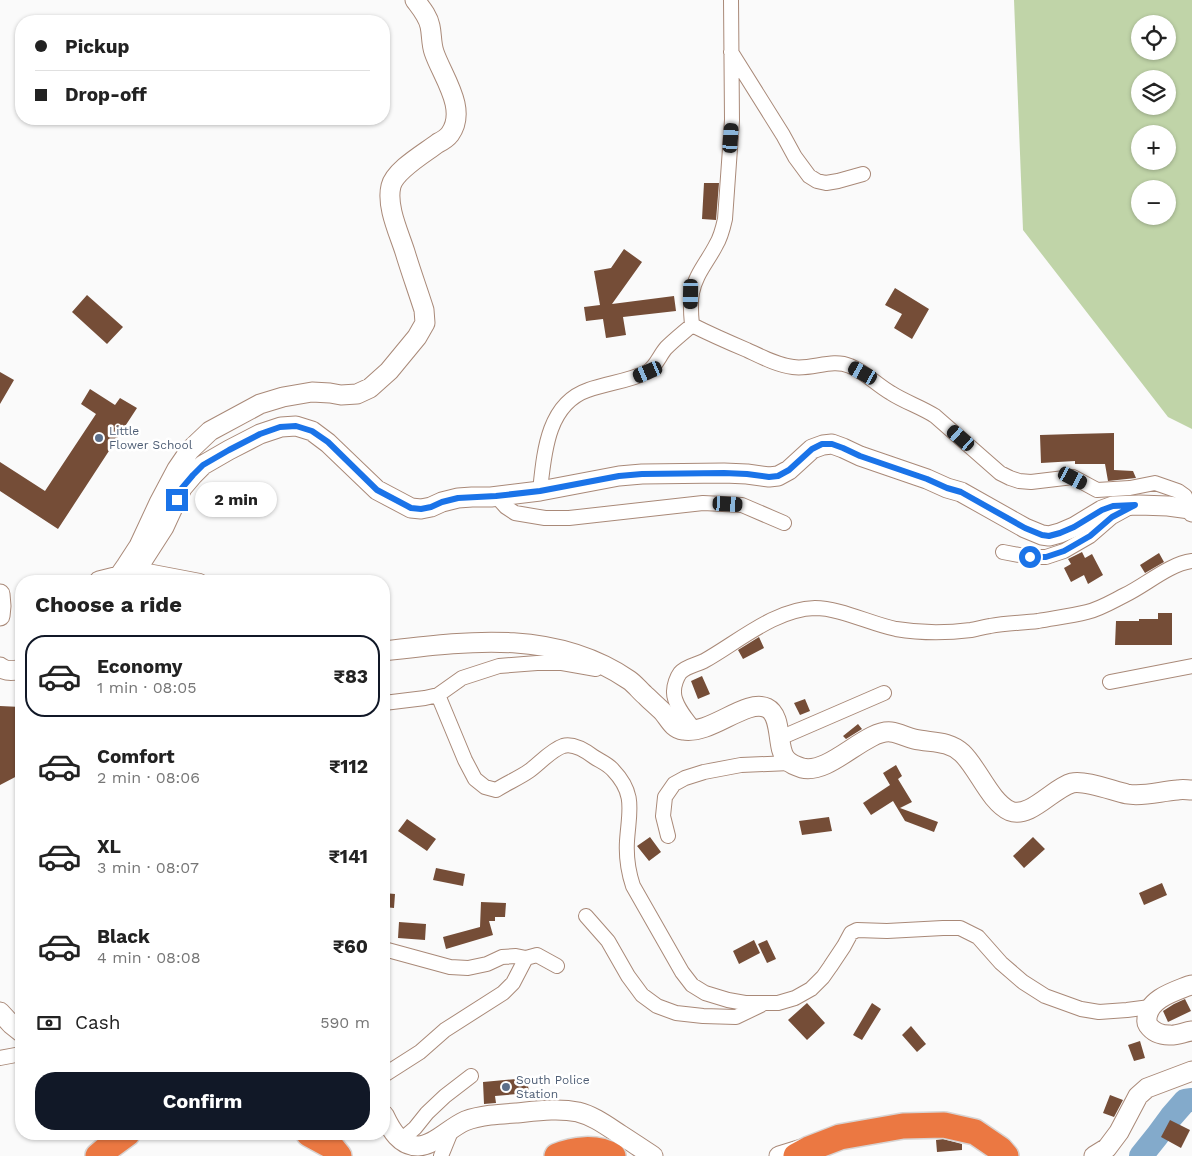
<!DOCTYPE html>
<html lang="en">
<head>
<meta charset="utf-8">
<style>
  :root { --surface:#fff; --page:#f2f2f2; --text:#222; --muted:#767676; --line:#e0e0e0; --accent:#111827 }
  body { margin:0; font-family:"Work Sans",sans-serif; background:var(--page); color:var(--text); height:100vh; display:flex; flex-direction:column; font-size:19px; white-space:nowrap }
  * { box-sizing:border-box; margin:0 }
  p { font-size:16px; color:var(--muted) }
  .icon { flex:none; width:28px; height:28px; fill:none; stroke:currentColor; stroke-width:2; stroke-linecap:round; stroke-linejoin:round }
  .map { position:relative; flex:1; overflow:hidden }
  .sheet { position:absolute; left:15px; top:575px; width:375px; height:565px; display:flex; flex-direction:column; background:var(--surface); border-radius:20px; box-shadow:0 1px 4px #0004 }
  .sheet>* { flex:none }
  .top-card { position:absolute; left:15px; top:15px; width:375px; height:110px; border-radius:20px; box-shadow:0 1px 4px #0004; display:grid; align-content:center; height:110px; padding:0 20px; background:var(--surface) }
  .fabs { position:absolute; left:1131px; top:15px; display:grid; gap:10px }
  .fabs a { display:grid; place-items:center; width:45px; height:45px; border-radius:50%; background:var(--surface); box-shadow:0 1px 4px #0004; font-size:25px }
  .end { position:absolute; width:22px; height:22px; margin:-11px; border:6px solid #1a73e8; background:#fff; box-shadow:0 0 0 2px #fff }
  .from { border-radius:50% }
  .bubble { position:absolute; height:35px; border-radius:18px; background:var(--surface); box-shadow:0 1px 4px #0004; font-size:16px; font-weight:700; line-height:35px; text-align:center }
  .car { position:absolute; width:15px; height:30px; margin:-15px -8px; border-radius:6px; box-shadow:0 0 4px 1px #0007; background:linear-gradient(#222 24%,#8ab4d8 0 40%,#222 0 76%,#8ab4d8 0 86%,#222 0) }
  .top-card b { display:flex; align-items:center; gap:18px; height:48px; font-size:19px }
  .top-card b+b { border-top:1px solid var(--line) }
  .top-card i { width:12px; height:12px; background:var(--text) }
  ul { padding:0; list-style:none }
  li { display:flex; align-items:center; gap:15px; height:82px; margin:0 10px 8px; padding:0 10px; border:2px solid transparent; border-radius:20px }
  li div { flex:1 }
  li b { display:block; font-size:19px }
  li em { font-style:normal; font-weight:700 }
  li.active { border-color:var(--accent) }
  li>.icon { width:45px; height:45px; stroke-width:1.5 }
  h2 { padding:0 20px; font-size:22px; line-height:60px }
  .pay { display:flex; align-items:center; gap:12px; height:55px; padding:0 20px; font-size:19px }
  .pay p { margin-inline-start:auto }
  .button { display:flex; gap:10px; margin-top:auto; padding:10px 20px }
  .button a { flex:1; height:58px; border-radius:20px; background:var(--accent); color:#fff; font-size:20px; font-weight:700; line-height:58px; text-align:center }
  .map>svg:first-child { display:block }
</style>
</head>
<body>
<div class="map">
<svg width="1192" height="1156" viewBox="0 0 1192 1156">
  <rect width="100%" height="100%" fill="#fafafa"/>
  <path fill="#c0d4a8" fill-rule="evenodd" d="M 1014,0 L 1192,0 L 1192,429 L 1168,417 L 1023,230 ZM 1140,24 L 1168,24 L 1168,51 L 1140,51 ZM 1140,79 L 1168,79 L 1168,106 L 1140,106 ZM 1140,134 L 1168,134 L 1168,161 L 1140,161 ZM 1140,189 L 1168,189 L 1168,216 L 1140,216 Z"/>
  <g fill="none" stroke-linecap="round" stroke-linejoin="round">
    <path stroke="#83aacb" stroke-width="24" d="M 1141,1156 L 1157,1136 L 1171,1117 L 1185,1101 L 1192,1100"/>
  </g>
  <path fill="#754d37" d="M 704,183 L 719,183 L 716,220 L 702,219 Z
    M 624,249 L 642,262 L 612,304 L 674,296 L 676,311 L 623,317 L 626,335 L 606,338 L 603,319 L 586,321 L 584,307 L 600,305 L 594,271 L 611,268 Z
    M 895,288 L 929,309 L 912,339 L 894,328 L 902,314 L 885,305 Z
    M 87,295 L 123,327 L 107,344 L 72,312 Z
    M 0,372 L 14,380 L 0,404 Z
    M 90,389 L 115,405 L 120,398 L 137,408 L 58,529 L 0,491 L 0,462 L 45,491 L 96,414 L 81,404 Z
    M 1114,433 L 1114,470 L 1133,471 L 1136,478 L 1108,481 L 1105,464 L 1075,464 L 1075,461 L 1041,463 L 1040,435 L 1073,434 Z
    M 1082,552 L 1085,558 L 1092,554 L 1103,575 L 1088,584 L 1084,575 L 1071,582 L 1064,568 L 1071,564 L 1068,559 Z
    M 1159,553 L 1164,562 L 1145,573 L 1140,565 Z
    M 1158,613 L 1172,613 L 1172,645 L 1115,645 L 1116,621 L 1139,621 L 1139,619 L 1158,619 Z
    M 759,637 L 764,648 L 743,659 L 738,650 Z
    M 702,676 L 710,694 L 698,699 L 691,681 Z
    M 805,699 L 810,711 L 800,715 L 794,703 Z
    M 0,706 L 21,707 L 21,774 L 0,785 Z
    M 858,724 L 862,729 L 846,739 L 843,736 Z
    M 896,765 L 902,776 L 898,779 L 912,802 L 900,808 L 938,822 L 934,832 L 905,821 L 893,801 L 871,815 L 863,803 L 890,785 L 883,773 Z
    M 829,817 L 832,831 L 802,835 L 799,821 Z
    M 407,819 L 436,839 L 427,851 L 398,831 Z
    M 650,837 L 661,852 L 649,861 L 637,846 Z
    M 1033,837 L 1045,849 L 1024,868 L 1013,856 Z
    M 436,868 L 465,874 L 463,886 L 433,880 Z
    M 1162,883 L 1167,895 L 1144,905 L 1139,893 Z
    M 384,893 L 395,894 L 394,908 L 384,907 Z
    M 481,902 L 506,903 L 505,917 L 495,917 L 495,921 L 489,921 L 493,935 L 446,949 L 443,937 L 480,927 Z
    M 399,922 L 426,924 L 425,940 L 398,938 Z
    M 754,940 L 760,953 L 739,964 L 733,951 Z
    M 767,940 L 776,959 L 767,963 L 758,944 Z
    M 1185,999 L 1191,1011 L 1168,1022 L 1163,1011 L 1174,1004 Z
    M 807,1003 L 825,1023 L 807,1040 L 788,1020 Z
    M 872,1003 L 881,1009 L 862,1040 L 853,1035 Z
    M 911,1026 L 926,1044 L 917,1052 L 902,1035 Z
    M 1140,1041 L 1145,1058 L 1134,1061 L 1128,1045 Z
    M 527,1078 L 529,1093 L 495,1096 L 496,1103 L 484,1104 L 483,1082 Z
    M 1110,1095 L 1123,1100 L 1114,1117 L 1103,1113 Z
    M 1170,1120 L 1190,1130 L 1181,1148 L 1161,1137 Z
    M 943,1139 L 962,1144 L 962,1150 L 937,1152 L 936,1140 Z"/>
  <g fill="none" stroke-linecap="round" stroke-linejoin="round">
    <defs>
      <path id="street" d="M 731,0 L 732,120 L 725,219 C 723,228 721,237 716,245 C 708,261 695,275 692,293 C 690,303 691,315 692,325 C 710,334 728,342 747,350 C 762,357 777,365 793,367 C 812,370 832,358 850,366 C 865,372 877,385 891,393 C 905,402 921,407 935,416 L 1000,473 L 1010,478 L 1019,481 L 1031,482 L 1073,477 L 1097,490 L 1130,488 L 1155,483 L 1178,491 L 1185,496 L 1190,509
        M 731,52 L 783,135 L 795,157 L 809,176 L 817,181 L 826,183 L 838,181 L 863,174
        M 540,491 C 544,454 547,404 588,390 C 607,383 630,381 647,372 C 656,367 659,356 666,348 C 674,340 683,333 692,325
        M 496,496 L 506,507 L 515,513 L 545,518 L 569,518 L 703,503 L 742,505 L 784,523
        M 1003,552 L 1030,557 L 1046,557 L 1064,551 L 1090,536 L 1112,517 L 1132,506
        M 137,569 L 200,581
        M 596,669 L 562,663 L 537,663 L 499,666 L 462,678 L 438,695 L 465,760 L 475,779 L 485,787 L 496,790 C 507,783 519,778 529,771 C 539,764 551,750 563,746 C 573,743 586,751 594,757 C 600,761 608,764 613,770 C 636,794 629,811 627,841 C 626,857 628,871 633,886 L 682,972 L 692,985 L 705,993 L 728,1000 L 745,1003 L 778,1003 L 795,998 L 811,989 L 823,977 L 830,967 L 844,946 L 851,933 L 857,930 L 887,931 L 943,928 L 960,928 L 978,937 L 1001,963 L 1023,982 L 1045,996 L 1081,1009 L 1099,1012 L 1127,1010 L 1150,1007
        M 1110,682 L 1192,666
        M 384,703 L 425,698 L 438,695
        M 695,730 C 687,720 673,704 674,691 C 674,685 677,677 680,673 C 686,666 696,665 704,661 C 738,642 775,609 815,608 C 840,608 871,624 896,629 C 920,633 947,633 971,630 C 977,629 983,627 990,626 C 1006,623 1022,623 1038,621 C 1054,618 1071,616 1087,612 C 1100,609 1113,601 1125,595 C 1146,585 1169,564 1192,561
        M 780,738 L 884,693
        M 668,836 L 663,816 L 665,797 L 674,784 L 685,778 L 704,772 L 741,765 L 790,763
        M 586,916 L 608,941 L 628,976 L 642,995 L 657,1006 L 676,1013 L 703,1016 L 736,1017 L 761,1005
        M 384,949 L 450,967 L 468,968 L 487,964 L 502,957 L 516,956 L 526,958
        M 0,1058 L 21,1054
        M 384,1075 L 420,1052 L 445,1030 L 503,993 L 513,983 L 526,958 L 537,955 L 557,966
        M 401,1140 L 415,1128 L 427,1113 L 445,1096 L 471,1076
        M 441,1156 L 452,1129"/>
      <path id="secondary" d="M 119,576 L 137,569 L 164,527 L 182,488 L 193,475 L 203,465 L 229,450 L 260,434 L 281,427 L 296,426 L 312,431 L 328,443 L 377,490 L 411,508 L 421,509 L 431,507 L 442,502 L 458,498 L 472,497 L 491,497 L 540,491 L 619,476 L 642,474 L 724,473 L 747,474 L 769,477 L 778,476 L 789,470 L 812,449 L 823,445 L 832,444 L 843,448 L 860,456 L 927,479 L 947,488 L 961,492 L 1025,528 L 1042,535 L 1049,536 L 1060,533 L 1074,527 L 1102,510 L 1113,506 L 1139,505 L 1168,506 L 1190,509 L 1192,512
        M 99,581 L 119,576 L 126,566 L 139,546 L 159,503 L 177,469 L 190,450 L 210,431 L 260,404 L 283,397 L 312,392 L 330,393 L 341,395 L 357,394 L 370,388 L 389,371 L 417,337 L 425,323 L 424,310 C 418,291 411,272 405,252 C 399,233 386,206 391,186 C 395,170 425,153 438,143 C 442,141 447,138 450,134 C 468,109 442,76 434,52 C 431,43 432,35 430,26 C 428,16 421,8 415,0
        M 0,594 L 1,606 L 0,616
        M 384,651 C 468,641 554,629 629,680 C 635,684 640,691 646,696 C 651,701 658,707 663,712 C 669,719 673,729 683,730 C 711,735 746,698 767,708 C 783,716 776,748 786,759 C 790,764 796,766 802,768 C 830,775 866,729 891,732 C 899,733 906,737 914,739 C 931,743 948,740 962,753 C 978,768 990,802 1010,811 C 1030,819 1053,788 1072,783 C 1085,780 1113,791 1127,794 C 1144,797 1161,791 1178,790 C 1183,789 1187,790 1192,790
        M 0,667 C 6,672 14,671 21,669
        M 1192,985 L 1188,986 C 1173,992 1149,999 1147,1018 C 1147,1022 1146,1022 1148,1025 C 1153,1032 1161,1035 1169,1035 C 1176,1036 1184,1032 1192,1031
        M 0,1012 L 11,1024 L 21,1032
        M 384,1115 C 391,1130 400,1146 418,1146 C 434,1146 449,1128 465,1121 C 481,1115 500,1114 517,1113 C 537,1111 558,1108 578,1112 C 594,1116 607,1126 621,1135 C 632,1142 642,1149 653,1156
        M 779,1156 L 808,1147
        M 1094,1156 L 1107,1148 L 1119,1132 L 1138,1096 L 1147,1088 L 1192,1071"/>
      <path id="highway" d="M 309,1134 L 331,1146 L 339,1156
        M 98,1156 L 105,1150 L 127,1134
        M 557,1156 C 573,1149 597,1146 613,1156
        M 796,1156 L 809,1149 L 840,1137 L 903,1126 L 944,1125 L 975,1132 L 1000,1149 L 1006,1156"/>
    </defs>
    <use href="#street" stroke="#a98978" stroke-width="16"/>
    <use href="#secondary" stroke="#a98978" stroke-width="21"/>
    <use href="#highway" stroke="#d7d4d3" stroke-width="28"/>
    <use href="#street" stroke="#fff" stroke-width="14"/>
    <use href="#secondary" stroke="#fff" stroke-width="19"/>
    <use href="#highway" stroke="#eb7842" stroke-width="25"/>
  </g>
  <g fill="none" stroke-linecap="round" stroke-linejoin="round">
    <path stroke="#1a73e8" stroke-width="6" d="M 177,500 L 182,488 L 193,475 L 203,465 L 229,450 L 260,434 L 280,427 L 296,426 L 312,431 L 328,442 L 377,490 L 411,508 L 421,509 L 431,507 L 442,502 L 458,498 L 496,496 L 540,491 L 619,476 L 642,474 L 724,473 L 747,474 L 769,477 L 778,476 L 789,470 L 812,449 L 822,444 L 832,444 L 843,448 L 860,456 L 927,479 L 947,488 L 961,492 L 1025,528 L 1042,535 L 1049,536 L 1060,533 L 1074,527 L 1102,510 L 1113,506 L 1135,505 L 1112,517 L 1090,536 L 1064,551 L 1046,557 L 1030,557"/>
  </g>
  <g fill="#5c6f8a" stroke="#fff" stroke-width="2">
    <circle cx="99" cy="438" r="5"/>
    <circle cx="506" cy="1087" r="5"/>
  </g>
  <g text-anchor="middle" dominant-baseline="central" stroke-width="5" stroke-linejoin="round" paint-order="stroke">
    <g font-size="12" fill="#4e5e75" stroke="#fff" text-anchor="start">
      <text x="109" y="431">Little<tspan x="109" dy="14">Flower School</tspan></text>
      <text x="516" y="1080">South Police<tspan x="516" dy="14">Station</tspan></text>
    </g>
  </g>
</svg>
<div class="fabs">
<a><svg class="icon" aria-label="locate" viewBox="0 0 24 24"><circle cx="12" cy="12" r="6"/><path d="M12 2v4M12 18v4M2 12h4M18 12h4"/></svg></a>
<a><svg class="icon" aria-label="layers" viewBox="0 0 24 24"><path d="M12 4l9 5-9 5-9-5zM3 14l9 5 9-5"/></svg></a>
<a>+</a>
<a>−</a>
</div>
<i class="end from" style="left:1030px;top:557px"></i>
<i class="end" style="left:177px;top:500px"></i>
<div class="bubble" style="left:195px;top:482px;width:82px">2 min</div>
<i class="car" style="left:731px;top:138px;rotate:4deg"></i>
<i class="car" style="left:691px;top:294px;rotate:181deg"></i>
<i class="car" style="left:648px;top:372px;rotate:247deg"></i>
<i class="car" style="left:863px;top:373px;rotate:299deg"></i>
<i class="car" style="left:961px;top:438px;rotate:311deg"></i>
<i class="car" style="left:1073px;top:478px;rotate:117deg"></i>
<i class="car" style="left:728px;top:504px;rotate:93deg"></i>
<div class="top-card">
<b><i class="from"></i>Pickup</b>
<b><i></i>Drop-off</b>
</div>
<section class="sheet">
<h2>Choose a ride</h2>
<ul>
<li class="active"><svg class="icon" aria-label="car" viewBox="0 0 24 24"><path d="M5 17H2v-5l4-1 3-4h7l3 4 3 1v5h-3M9 17h6M6 11h13"/><circle cx="7" cy="17" r="2"/><circle cx="17" cy="17" r="2"/></svg><div><b>Economy</b><p>1 min · 08:05</p></div><em>₹83</em></li>
<li><svg class="icon" aria-label="car" viewBox="0 0 24 24"><path d="M5 17H2v-5l4-1 3-4h7l3 4 3 1v5h-3M9 17h6M6 11h13"/><circle cx="7" cy="17" r="2"/><circle cx="17" cy="17" r="2"/></svg><div><b>Comfort</b><p>2 min · 08:06</p></div><em>₹112</em></li>
<li><svg class="icon" aria-label="car" viewBox="0 0 24 24"><path d="M5 17H2v-5l4-1 3-4h7l3 4 3 1v5h-3M9 17h6M6 11h13"/><circle cx="7" cy="17" r="2"/><circle cx="17" cy="17" r="2"/></svg><div><b>XL</b><p>3 min · 08:07</p></div><em>₹141</em></li>
<li><svg class="icon" aria-label="car" viewBox="0 0 24 24"><path d="M5 17H2v-5l4-1 3-4h7l3 4 3 1v5h-3M9 17h6M6 11h13"/><circle cx="7" cy="17" r="2"/><circle cx="17" cy="17" r="2"/></svg><div><b>Black</b><p>4 min · 08:08</p></div><em>₹60</em></li>
</ul>
<div class="pay"><svg class="icon" aria-label="cash" viewBox="0 0 24 24"><path d="M3 7h18v10H3z"/><circle cx="12" cy="12" r="2"/></svg>Cash<p>590 m</p></div>
<div class="button"><a>Confirm</a></div>
</section>
</div>
</body>
</html>
